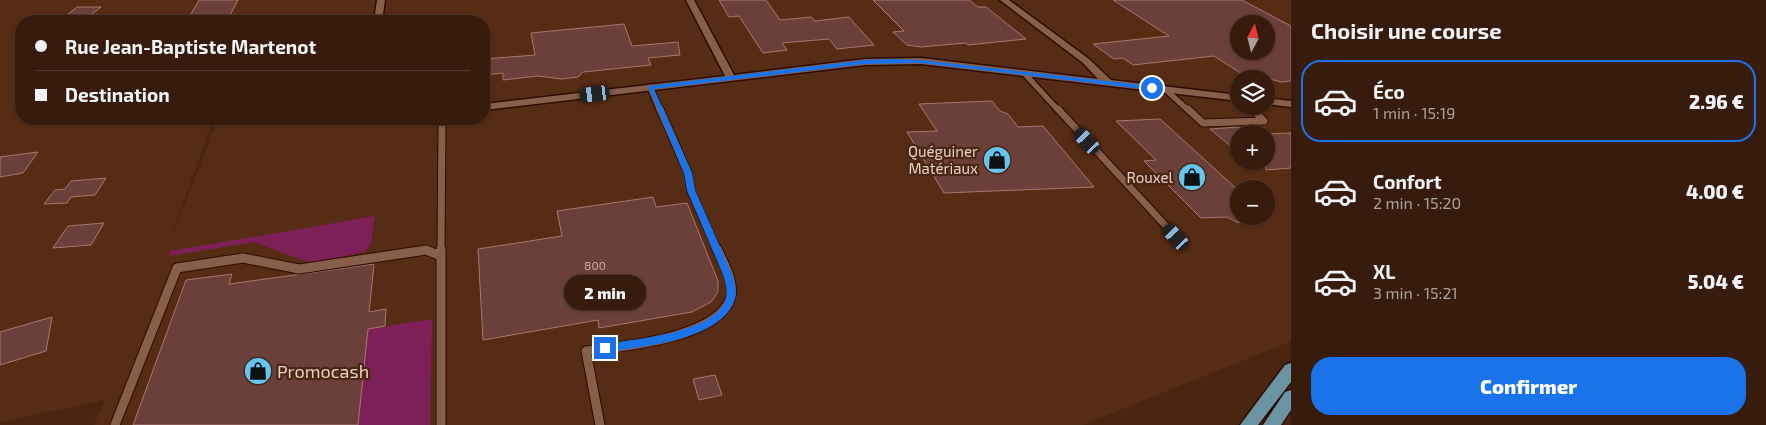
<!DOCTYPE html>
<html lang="fr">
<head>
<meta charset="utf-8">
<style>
  :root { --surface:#371c0e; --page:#42291c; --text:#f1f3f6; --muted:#aaa19e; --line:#513a2e; --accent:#1a73e8 }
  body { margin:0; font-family:"Exo 2",sans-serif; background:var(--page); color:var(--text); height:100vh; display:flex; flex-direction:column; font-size:19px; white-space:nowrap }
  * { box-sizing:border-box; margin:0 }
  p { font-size:16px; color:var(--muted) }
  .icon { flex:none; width:28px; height:28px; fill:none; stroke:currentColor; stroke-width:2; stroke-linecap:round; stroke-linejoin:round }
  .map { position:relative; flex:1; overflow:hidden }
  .sheet { display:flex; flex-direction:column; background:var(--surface); width:475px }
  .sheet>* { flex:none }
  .guide { position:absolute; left:15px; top:15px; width:475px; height:110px; border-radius:20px; box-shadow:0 1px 4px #0004,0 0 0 1px var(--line); display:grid; align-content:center; height:110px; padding:0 20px; background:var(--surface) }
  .needle { width:32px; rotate:7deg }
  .buttons { position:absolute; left:1230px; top:15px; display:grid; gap:10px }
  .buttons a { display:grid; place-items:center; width:45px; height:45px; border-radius:50%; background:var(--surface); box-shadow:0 1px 4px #0004,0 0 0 1px var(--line); font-size:25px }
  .end { position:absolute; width:22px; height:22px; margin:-11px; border:6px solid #1a73e8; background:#fff; box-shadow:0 0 0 2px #fff }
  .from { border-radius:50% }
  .bubble { position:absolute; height:35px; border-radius:18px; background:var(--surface); box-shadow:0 1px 4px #0004,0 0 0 1px var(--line); font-size:16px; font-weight:800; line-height:35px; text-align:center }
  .car { position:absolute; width:15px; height:30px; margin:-15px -8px; border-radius:6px; box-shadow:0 0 4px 1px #0007; background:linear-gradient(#222 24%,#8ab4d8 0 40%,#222 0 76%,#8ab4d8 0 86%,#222 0) }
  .guide b { display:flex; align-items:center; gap:18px; height:48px; font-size:19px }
  .guide b+b { border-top:1px solid var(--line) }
  .guide i { width:12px; height:12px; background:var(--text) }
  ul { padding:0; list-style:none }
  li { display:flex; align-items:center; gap:15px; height:82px; margin:0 10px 8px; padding:0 10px; border:2px solid transparent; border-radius:20px }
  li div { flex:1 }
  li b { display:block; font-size:19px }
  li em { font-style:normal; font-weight:800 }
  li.on { border-color:var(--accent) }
  li>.icon { width:45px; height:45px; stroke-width:1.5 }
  h2 { padding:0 20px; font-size:22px; line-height:60px }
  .cta { display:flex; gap:10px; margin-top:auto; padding:10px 20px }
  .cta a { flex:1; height:58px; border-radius:20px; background:var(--accent); color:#fff; font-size:20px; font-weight:800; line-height:58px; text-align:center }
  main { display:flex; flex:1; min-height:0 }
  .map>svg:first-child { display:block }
</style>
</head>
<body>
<main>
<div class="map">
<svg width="1291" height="425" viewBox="0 0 1291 425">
  <rect width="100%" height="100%" fill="#492512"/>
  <path fill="#562c14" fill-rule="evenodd" d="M 0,0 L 1291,0 L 1291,341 L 1083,425 L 94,425 L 105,400 L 0,422 ZM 21,21 L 484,21 L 484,119 L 218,119 L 169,244 L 213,119 L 21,119 ZM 1239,24 L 1266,24 L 1266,51 L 1239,51 ZM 1239,79 L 1266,79 L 1266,106 L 1239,106 ZM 1239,134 L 1266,134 L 1266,161 L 1239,161 ZM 1239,189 L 1266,189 L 1266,216 L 1239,216 Z"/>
  <path fill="#7d2058" d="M 375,216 L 371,244 L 365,252 L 310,263 L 254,242 L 169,256 L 170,251 Z
    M 432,319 L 430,425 L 358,425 L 368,329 Z"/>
  <path fill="#6b403b" stroke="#a77770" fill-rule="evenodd" d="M 199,0 L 238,0 L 227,21 L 187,21 Z
    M 719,0 L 766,0 L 780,20 L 811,17 L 815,21 L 849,17 L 874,45 L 837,49 L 829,39 L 782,43 L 787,50 L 763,53 L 739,16 L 729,17 Z
    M 873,0 L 969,0 L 978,7 L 986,7 L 1026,39 L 968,45 L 966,43 L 921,47 L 907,45 L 893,32 L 904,31 Z
    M 1113,0 L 1242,0 L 1291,26 L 1291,81 L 1281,82 L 1270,79 L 1250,79 L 1214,56 L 1133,65 L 1123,58 L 1114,59 L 1093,44 L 1169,36 ZM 1239,24 L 1266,24 L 1266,51 L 1239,51 Z
    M 77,7 L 101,7 L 83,21 L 59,21 Z
    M 624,24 L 632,46 L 678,42 L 680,55 L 648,58 L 651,65 L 583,72 L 578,77 L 562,79 L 538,76 L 503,80 L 503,73 L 484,75 L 484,59 L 535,55 L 531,33 Z
    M 992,101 L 1000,111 L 1008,114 L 1018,127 L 1043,126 L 1094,187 L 944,193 L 907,132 L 937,131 L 919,104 Z
    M 1160,119 L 1239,191 L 1239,223 L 1227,217 L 1201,218 L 1144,161 L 1156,160 L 1116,121 Z
    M 1239,127 L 1239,153 L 1210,129 Z
    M 1291,133 L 1291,168 L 1266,170 L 1266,134 Z
    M 38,152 L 23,173 L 0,177 L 0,157 Z
    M 106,178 L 95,195 L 71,197 L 67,203 L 44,204 L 55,190 L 65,189 L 71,181 Z
    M 653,197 L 656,207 L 687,203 L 718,281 L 718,292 L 711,302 L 692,312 L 599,328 L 598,320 L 483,340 L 478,249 L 562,236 L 557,211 Z
    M 104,223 L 91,245 L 53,248 L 68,226 Z
    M 374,264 L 369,312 L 386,309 L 385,326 L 368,329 L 358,425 L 133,425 L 186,280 L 232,274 L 229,284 Z
    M 52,317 L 46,351 L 0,365 L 0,332 Z
    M 715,375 L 722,395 L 699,400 L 693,379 Z"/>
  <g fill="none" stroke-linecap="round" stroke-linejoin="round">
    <defs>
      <path id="service-far2" d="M 1024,73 L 1059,111
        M 650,87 L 660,111
        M 1165,89 L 1189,111
        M 1249,106 L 1254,111"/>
      <path id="service-far1" d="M 660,109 L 688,173 L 691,191 L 717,250
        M 1058,109 L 1176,237
        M 1188,109 L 1203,123 L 1264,121 L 1252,109
        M 441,250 L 442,119"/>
      <path id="service" d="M 441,256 L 441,249
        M 115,425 L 177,268 L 243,258 L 299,269 L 426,250 L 441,256 L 441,425
        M 600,425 L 586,351 C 620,347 722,338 731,296 C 734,280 723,262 717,249"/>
      <path id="minor" d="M 377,0 L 385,0 L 382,21 L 374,21 Z
        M 686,0 L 694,0 L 734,75 L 865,59 L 921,58 L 1098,79 L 1083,63 L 1000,0 L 1009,0 L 1089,59 L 1111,80 L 1239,95 L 1239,101 L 921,64 L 865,65 L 484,110 L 484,104 L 725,76 Z
        M 1266,98 L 1291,101 L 1291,107 L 1266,104 Z"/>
      <path id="primary" d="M 1291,363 L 1291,382 L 1258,425 L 1240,425 L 1285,365 Z
        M 1291,390 L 1291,410 L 1281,425 L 1263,425 L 1285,392 Z"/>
    </defs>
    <use href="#service-far2" stroke="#2d0c00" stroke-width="8"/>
    <use href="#service-far1" stroke="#2d0c00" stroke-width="9"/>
    <use href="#service" stroke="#2d0c00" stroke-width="11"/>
    <use href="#minor" stroke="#2d0c00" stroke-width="3"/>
    <use href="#primary" stroke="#2d0c00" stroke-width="3"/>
    <use href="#service-far2" stroke="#865e49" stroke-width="5.5"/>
    <use href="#service-far1" stroke="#865e49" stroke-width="7"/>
    <use href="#service" stroke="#865e49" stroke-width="9"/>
    <use href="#minor" fill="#865e49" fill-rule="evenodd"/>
    <use href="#primary" fill="#6a93a3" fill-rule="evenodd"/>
  </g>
  <path fill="#1a73e8" d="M 893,59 L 921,60 L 1152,86 L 1155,88 L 1152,90 L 921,63 L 865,64 L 654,89 L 692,173 L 695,190 L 731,272 C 734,280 737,290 735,298 C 724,340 641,347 605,352 L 602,351 L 600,348 L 605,344 C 636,339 715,333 726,299 C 728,290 725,280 722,272 L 687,190 L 684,173 L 648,86 L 865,60 Z"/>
  <defs>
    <symbol id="shop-disc" viewBox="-11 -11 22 22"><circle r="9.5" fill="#64c5ee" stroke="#492512"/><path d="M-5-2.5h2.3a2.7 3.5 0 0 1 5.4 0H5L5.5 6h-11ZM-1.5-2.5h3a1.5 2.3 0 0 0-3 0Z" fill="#111"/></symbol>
  </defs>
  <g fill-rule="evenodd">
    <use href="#shop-disc" x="981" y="144" width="32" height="32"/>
    <use href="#shop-disc" x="1176" y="161" width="32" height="32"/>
    <use href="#shop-disc" x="242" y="355" width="32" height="32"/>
  </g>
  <g text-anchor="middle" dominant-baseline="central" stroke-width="4.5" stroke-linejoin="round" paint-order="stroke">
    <g font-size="12" fill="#c8aca2">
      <text x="595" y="265">800</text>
    </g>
    <g font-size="15" fill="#e7d0c4" stroke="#492512" text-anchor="end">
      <text x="978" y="151">Quéguiner<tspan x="978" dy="17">Matériaux</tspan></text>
      <text x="1173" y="177">Rouxel</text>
    </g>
    <g font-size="18" fill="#e7d0c4" stroke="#492512" text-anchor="start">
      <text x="277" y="371">Promocash</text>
    </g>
  </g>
</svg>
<div class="buttons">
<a><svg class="needle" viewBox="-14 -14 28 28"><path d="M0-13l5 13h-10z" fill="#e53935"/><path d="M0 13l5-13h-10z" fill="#aaa19e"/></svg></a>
<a><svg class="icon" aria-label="layers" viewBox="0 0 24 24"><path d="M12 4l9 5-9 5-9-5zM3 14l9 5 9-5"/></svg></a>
<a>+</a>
<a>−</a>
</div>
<i class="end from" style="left:1152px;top:88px"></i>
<i class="end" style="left:605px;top:348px"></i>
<div class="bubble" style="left:564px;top:275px;width:82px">2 min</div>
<i class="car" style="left:595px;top:94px;rotate:263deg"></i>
<i class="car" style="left:1087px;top:141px;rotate:317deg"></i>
<i class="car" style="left:1176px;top:237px;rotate:317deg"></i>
<div class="guide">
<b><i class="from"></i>Rue Jean-Baptiste Martenot</b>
<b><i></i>Destination</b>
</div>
</div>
<section class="sheet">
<h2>Choisir une course</h2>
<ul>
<li class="on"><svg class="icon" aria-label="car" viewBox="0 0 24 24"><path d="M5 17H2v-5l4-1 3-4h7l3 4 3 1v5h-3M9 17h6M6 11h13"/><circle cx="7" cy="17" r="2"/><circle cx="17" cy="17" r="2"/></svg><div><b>Éco</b><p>1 min · 15:19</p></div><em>2.96 €</em></li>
<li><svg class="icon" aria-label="car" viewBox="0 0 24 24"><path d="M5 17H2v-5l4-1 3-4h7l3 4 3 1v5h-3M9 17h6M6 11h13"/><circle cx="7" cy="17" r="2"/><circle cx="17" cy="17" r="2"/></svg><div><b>Confort</b><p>2 min · 15:20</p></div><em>4.00 €</em></li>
<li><svg class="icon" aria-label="car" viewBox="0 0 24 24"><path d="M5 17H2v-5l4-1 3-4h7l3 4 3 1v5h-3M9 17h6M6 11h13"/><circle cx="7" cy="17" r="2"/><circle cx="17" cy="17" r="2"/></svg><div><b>XL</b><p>3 min · 15:21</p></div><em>5.04 €</em></li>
</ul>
<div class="cta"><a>Confirmer</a></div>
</section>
</main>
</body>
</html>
